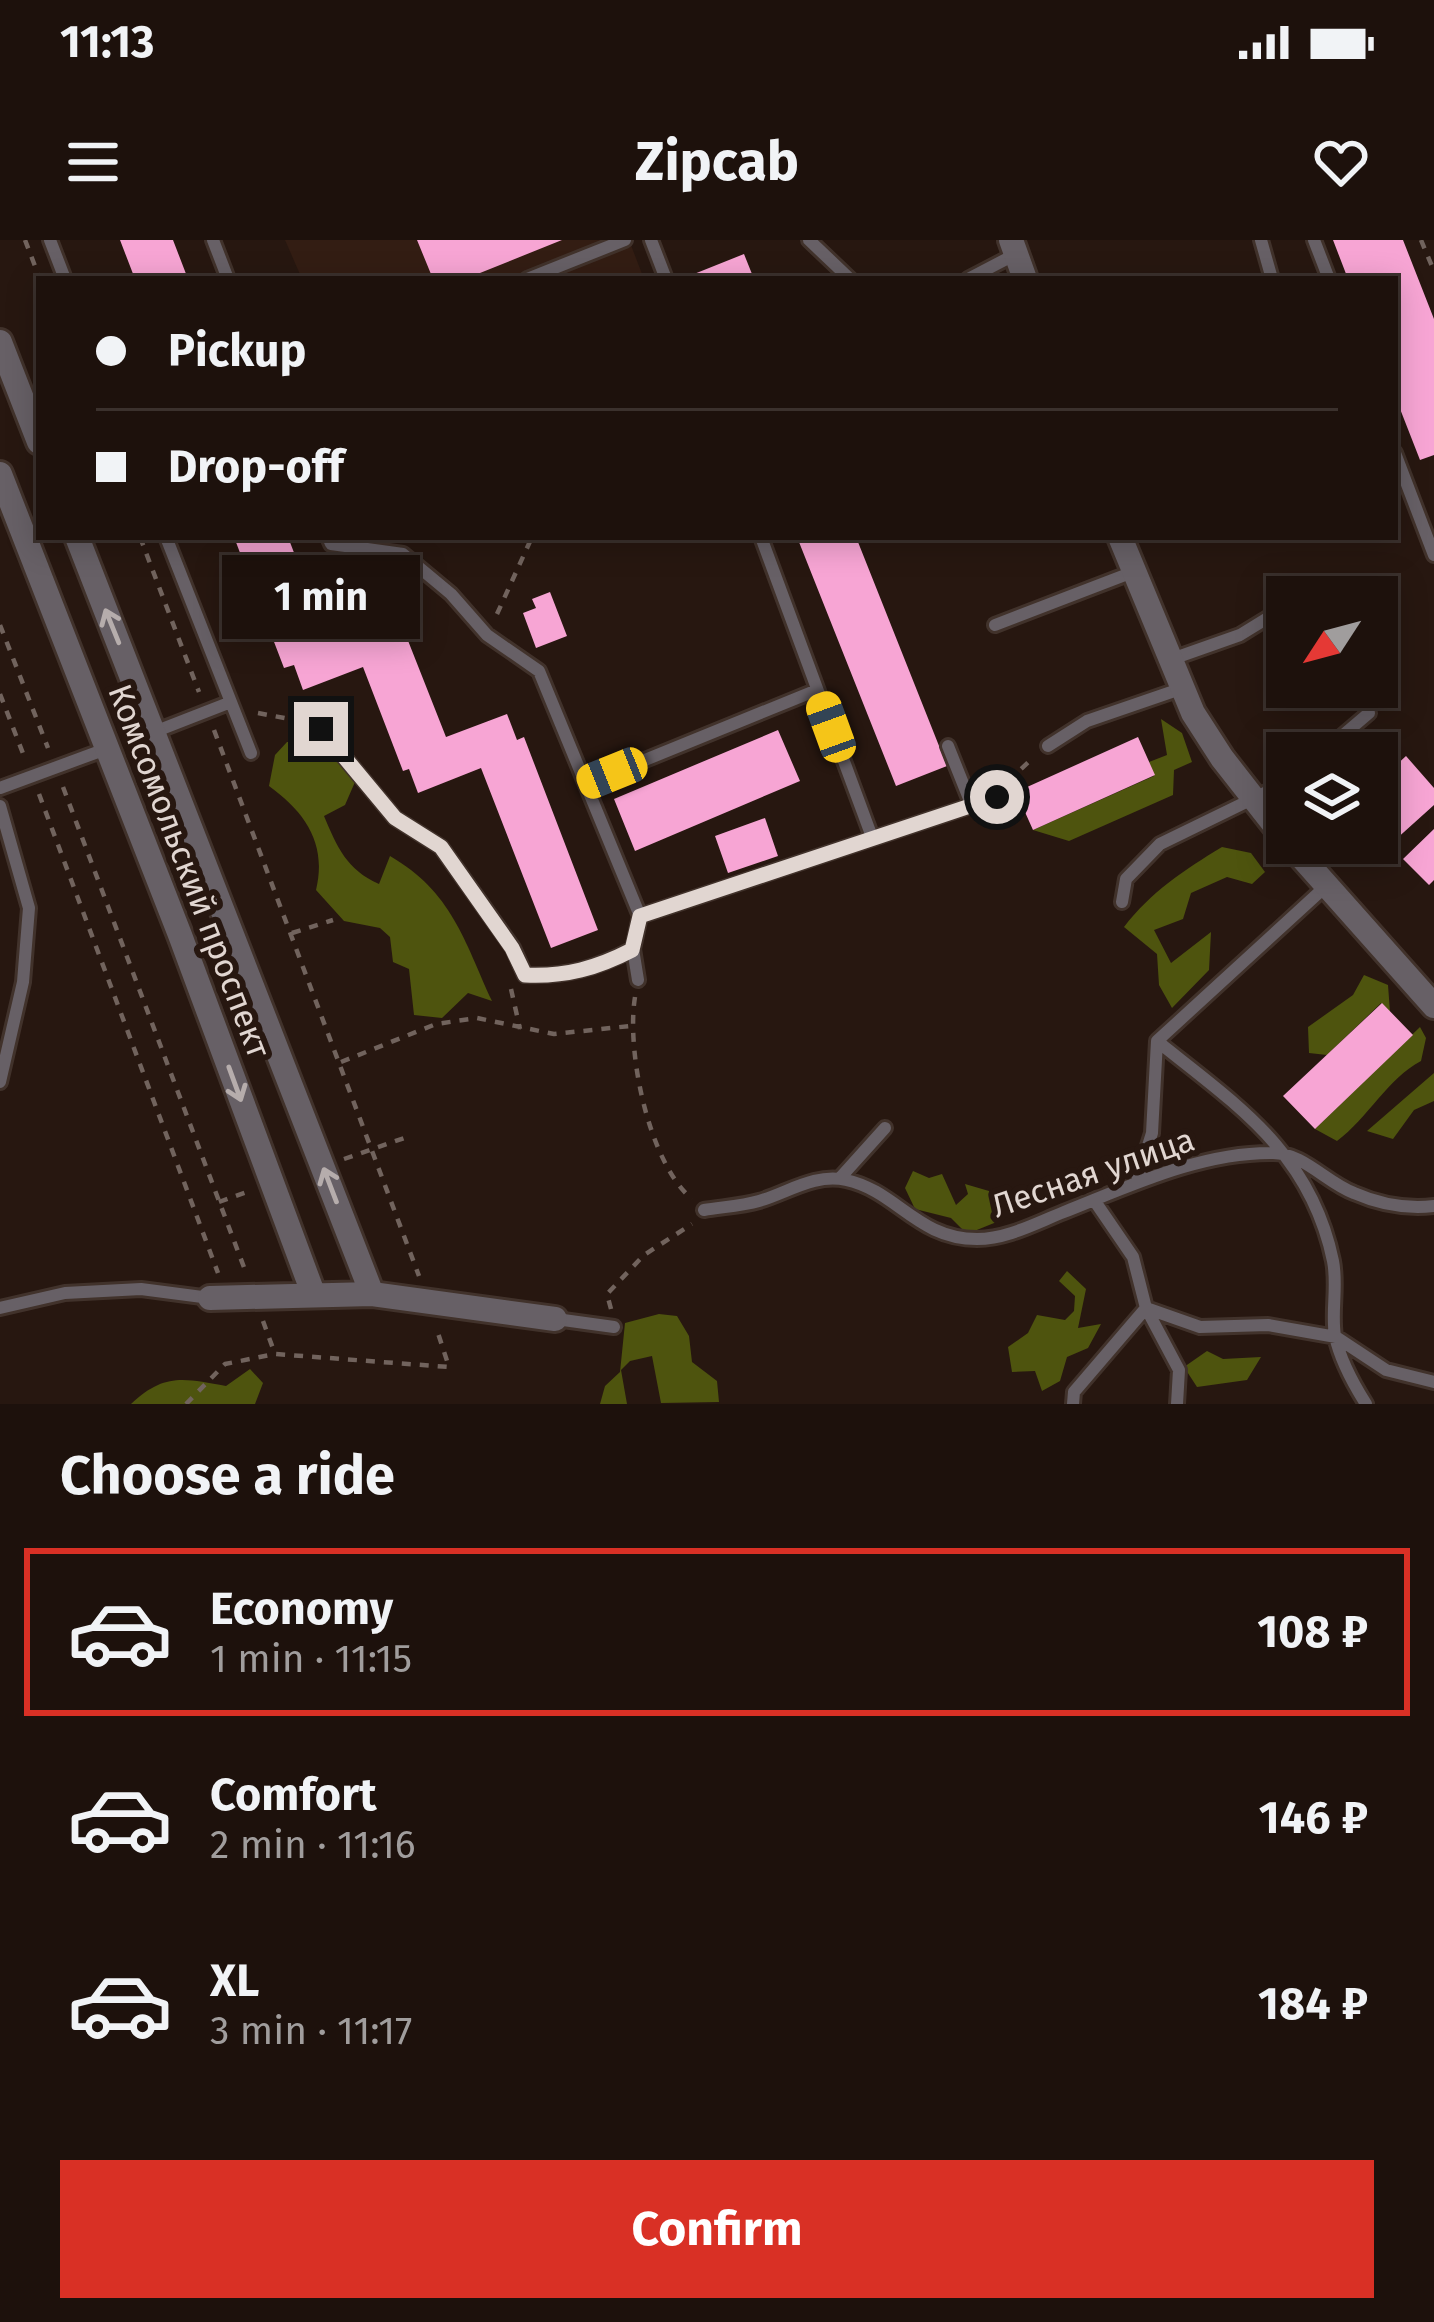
<!DOCTYPE html>
<html lang="en">
<head>
<meta charset="utf-8">
<style>
  :root { --surface:#1d110c; --page:#251a15; --text:#f1f3f6; --muted:#a09d9d; --line:#3b312d; --accent:#d93025 }
  body { margin:0; font-family:"Fira Sans",sans-serif; background:var(--page); color:var(--text); height:100vh; display:flex; flex-direction:column; font-size:45px; white-space:nowrap }
  * { box-sizing:border-box; margin:0 }
  p { font-size:39px; color:var(--muted) }
  .icon { flex:none; width:66px; height:66px; fill:none; stroke:currentColor; stroke-width:2; stroke-linecap:round; stroke-linejoin:round }
  .map { position:relative; height:1164px; overflow:hidden }
  .panel { display:flex; flex-direction:column; background:var(--surface); flex:1 }
  .panel>* { flex:none }
  .guide { position:absolute; left:36px; top:36px; width:1362px; height:264px; border-radius:0px; box-shadow:0 6px 30px #0003,0 0 0 3px var(--line); display:grid; align-content:center; height:264px; padding:0 60px; background:var(--surface) }
  .needle { width:78px; rotate:234deg }
  .fabs { position:absolute; left:1266px; top:336px; display:grid; gap:24px }
  .fabs a { display:grid; place-items:center; width:132px; height:132px; border-radius:0px; background:var(--surface); box-shadow:0 6px 30px #0003,0 0 0 3px var(--line); font-size:60px }
  .end { position:absolute; width:54px; height:54px; margin:-27px; border:15px solid #e1d6d1; background:#111; box-shadow:0 0 0 6px #111 }
  .from { border-radius:50% }
  .bubble { position:absolute; height:84px; border-radius:0px; background:var(--surface); box-shadow:0 6px 30px #0003,0 0 0 3px var(--line); font-size:39px; font-weight:700; line-height:84px; text-align:center }
  .car { position:absolute; width:36px; height:72px; margin:-36px -18px; border-radius:15px; box-shadow:0 0 9px 3px #0007; background:linear-gradient(#f5c518 24%,#345 0 40%,#f5c518 0 76%,#345 0 86%,#f5c518 0) }
  .guide b { display:flex; align-items:center; gap:42px; height:114px; font-size:45px }
  .guide b+b { border-top:3px solid var(--line) }
  .guide i { width:30px; height:30px; background:var(--text) }
  ul { padding:0; list-style:none }
  li { display:flex; align-items:center; gap:36px; height:168px; margin:0 24px 18px; padding:0 36px; border:6px solid transparent; border-radius:0px }
  li div { flex:1 }
  li b { display:block; font-size:45px }
  li em { font-style:normal; font-weight:700 }
  li.selected { border-color:var(--accent) }
  li>.icon { width:108px; height:108px; stroke-width:1.5 }
  h2 { padding:0 60px; font-size:54px; line-height:144px }
  .cta { display:flex; gap:24px; margin-top:auto; padding:24px 60px }
  .cta a { flex:1; height:138px; border-radius:0px; background:var(--accent); color:#fff; font-size:48px; font-weight:700; line-height:138px; text-align:center }
  .status { display:flex; justify-content:space-between; align-items:center; height:84px; padding:0 60px; background:var(--surface); direction:ltr }
  .status svg { height:33px; fill:currentColor }
  header { display:flex; justify-content:space-between; align-items:center; height:156px; padding:0 60px; background:var(--surface); font-size:54px; font-weight:700 }
  .map>svg:first-child { display:block }
</style>
</head>
<body>
<div class="status"><b>11:13</b><svg viewBox="0 0 49 12"><path d="M0 12V9h3v3zM5 12V6h3v6zM10 12V3h3v9zM15 12V0h3v12zM26 1h20v11H26zM47 4h2v5h-2z"/></svg></div>
<header><svg class="icon" aria-label="menu" viewBox="0 0 24 24"><path d="M4 6h16M4 12h16M4 18h16"/></svg>Zipcab<svg class="icon" aria-label="heart" viewBox="0 0 24 24"><path d="M12 20l-8-8c-3-5 5-10 8-4 3-6 11-1 8 4z"/></svg></header>
<div class="map">
<svg width="1434" height="1164" viewBox="0 0 1434 1164">
  <rect width="100%" height="100%" fill="#271710"/>
  <path fill="#331d13" d="M 285,0 L 629,0 L 644,39 L 302,39 Z"/>
  <path fill="#4e540e" d="M 1161,479 L 1182,493 L 1192,522 L 1174,530 L 1173,555 L 1069,601 L 1033,590 L 1154,536 L 1149,522 L 1167,515 Z
    M 313,501 L 335,517 L 355,542 L 345,565 L 324,576 C 337,607 347,630 379,644 L 390,616 C 452,652 464,700 492,761 L 468,753 L 442,778 L 414,775 L 409,729 L 393,722 L 390,697 L 380,688 L 344,681 L 316,650 C 327,604 306,573 269,546 L 275,515 L 287,502 Z
    M 1222,607 L 1251,613 L 1265,632 L 1252,644 L 1227,637 L 1191,653 L 1183,679 L 1154,690 L 1171,723 L 1211,692 L 1209,730 L 1172,768 L 1159,745 L 1157,714 L 1124,687 C 1151,652 1184,630 1222,607 Z
    M 1364,735 L 1388,745 L 1390,772 L 1381,763 L 1327,815 L 1309,813 L 1308,787 L 1353,755 Z
    M 1420,787 L 1426,798 L 1421,821 C 1388,838 1368,878 1337,901 L 1315,889 Z
    M 1434,833 L 1434,861 L 1414,870 L 1393,899 L 1367,891 Z
    M 913,931 L 929,938 L 942,934 L 956,965 L 968,954 L 965,944 L 989,951 L 999,981 L 967,994 L 951,978 L 915,969 L 905,948 Z
    M 1067,1031 L 1086,1049 L 1078,1088 L 1101,1084 L 1088,1108 L 1067,1117 L 1060,1141 L 1042,1151 L 1035,1131 L 1012,1132 L 1008,1107 L 1028,1093 L 1037,1075 L 1065,1080 L 1074,1071 L 1075,1056 L 1059,1041 Z
    M 659,1074 L 677,1076 L 689,1096 L 692,1122 L 717,1141 L 719,1162 L 661,1163 L 652,1116 L 630,1121 L 621,1130 L 627,1164 L 600,1164 L 605,1146 L 620,1132 L 625,1083 Z
    M 1207,1111 L 1223,1119 L 1261,1117 L 1247,1140 L 1197,1147 L 1184,1127 Z
    M 250,1129 L 263,1143 L 255,1164 L 131,1164 C 164,1133 183,1138 226,1146 Z"/>
  <path fill="#f7a5d4" d="M 120,0 L 173,0 L 188,39 L 135,39 Z
    M 417,0 L 562,0 L 465,39 L 433,39 Z
    M 1333,0 L 1403,0 L 1434,79 L 1434,215 L 1420,220 L 1395,156 L 1395,39 L 1348,39 Z
    M 744,14 L 754,39 L 695,39 L 694,34 Z
    M 234,297 L 288,297 L 326,396 L 391,371 L 400,395 L 405,393 L 446,497 L 507,474 L 517,500 L 524,497 L 598,690 L 551,708 L 481,528 L 418,553 L 409,529 L 403,531 L 363,427 L 303,450 L 294,425 L 284,428 Z
    M 797,297 L 856,297 L 947,526 L 896,546 Z
    M 550,352 L 567,396 L 536,408 L 523,373 L 536,368 L 532,359 Z
    M 778,490 L 800,541 L 635,611 L 614,559 Z
    M 1138,497 L 1155,535 L 1033,590 L 1016,552 Z
    M 1406,516 L 1434,548 L 1434,565 L 1384,610 L 1377,602 L 1377,543 Z
    M 765,578 L 778,616 L 728,633 L 715,596 Z
    M 1434,589 L 1434,640 L 1429,645 L 1403,619 Z
    M 1382,763 L 1413,795 L 1315,889 L 1283,856 Z"/>
  <g fill="none" stroke-linecap="round" stroke-linejoin="round">
    <defs>
      <path id="service" d="M 50,0 L 65,39
        M 213,0 L 228,39
        M 651,0 L 666,39
        M 809,0 L 850,39
        M 1261,0 L 1272,39
        M 1314,0 L 1329,39
        M 527,39 L 625,0
        M 968,39 L 1016,14
        M 1395,213 L 1434,315
        M 166,297 L 251,513
        M 761,297 L 872,597
        M 1302,357 L 1318,347
        M 995,385 L 1133,332
        M 1172,419 L 1240,395 L 1287,366
        M 321,489 L 395,578 L 441,607 L 513,708 L 525,735 C 566,737 597,728 633,709 L 640,676 L 539,431 L 487,395 L 451,354 L 403,314 L 331,304 L 328,297
        M 154,492 L 231,462
        M 948,506 L 972,566
        M 1048,506 L 1087,481 L 1183,448
        M 1322,513 L 1369,473
        M 586,544 L 817,450
        M 0,548 L 106,509
        M 0,566 L 29,668 L 23,742 L 0,842
        M 1122,662 L 1126,639 L 1160,604 L 1287,542
        M 640,676 L 997,557
        M 633,709 L 638,740
        M 1157,801 C 1237,865 1311,913 1333,1021 C 1338,1046 1331,1072 1335,1096 C 1340,1119 1354,1145 1366,1164
        M 840,938 L 885,888
        M 1137,941 L 1152,893 L 1157,801 L 1325,647
        M 1094,960 L 1133,1017 L 1146,1068 L 1179,1130 L 1177,1164
        M 704,970 C 722,967 742,966 759,961 C 787,953 815,933 846,940 C 897,951 917,999 977,999 C 1007,999 1036,983 1064,972 C 1130,946 1201,912 1273,913 C 1303,913 1327,943 1354,953 C 1379,964 1407,969 1434,966
        M 0,1068 L 65,1053 L 141,1049 L 210,1058
        M 1146,1068 L 1200,1087 L 1268,1085 L 1336,1097 L 1386,1130 L 1434,1142
        M 556,1079 L 614,1087
        M 1073,1164 L 1074,1152 L 1146,1068"/>
      <path id="minor" d="M 1011,0 L 1025,39
        M 1120,297 L 1193,473 L 1222,518 L 1287,601
        M 1289,603 L 1434,766"/>
      <path id="tertiary" d="M 0,102 L 39,202
        M 0,234 L 180,695 L 313,1053
        M 77,297 L 372,1054
        M 210,1058 L 372,1054 L 555,1079"/>
    </defs>
    <use href="#service" stroke="#41322b" stroke-width="18"/>
    <use href="#minor" stroke="#41322b" stroke-width="30"/>
    <use href="#tertiary" stroke="#41322b" stroke-width="30"/>
    <path stroke="#71635d" stroke-width="4.5" stroke-dasharray="9 9" stroke-linecap="butt" d="M 25,0 L 40,39
      M 1421,0 L 1434,31
      M 140,297 L 199,452
      M 497,374 L 532,297
      M 0,385 L 48,508
      M 0,454 L 24,516
      M 258,473 L 305,482
      M 214,490 L 419,1036
      M 1008,541 L 1034,517
      M 63,547 L 245,1030
      M 39,554 L 218,1033
      M 292,693 L 333,680
      M 511,749 L 520,789
      M 635,757 C 626,812 649,923 692,959
      M 341,822 L 436,784 L 477,778 L 554,794 L 630,786
      M 344,919 L 410,896
      M 219,962 L 247,952
      M 611,1069 L 607,1054 L 644,1015 L 692,984
      M 263,1081 L 275,1114
      M 186,1164 L 225,1124 L 275,1114 L 449,1127 L 436,1087"/>
    <use href="#service" stroke="#676066" stroke-width="12"/>
    <use href="#minor" stroke="#676066" stroke-width="24"/>
    <use href="#tertiary" stroke="#676066" stroke-width="24"/>
  </g>
  <defs><path id="oneway-shaft" d="M-6 0H5M1.5-3L5.5 0L1.5 3" fill="none" stroke-width="1.6" stroke-linecap="round" stroke-linejoin="round" transform="scale(3)"/></defs>
  <g stroke="#b6adac">
    <use href="#oneway-shaft" transform="translate(112 386) rotate(-112)"/>
    <use href="#oneway-shaft" transform="translate(235 844) rotate(70)"/>
    <use href="#oneway-shaft" transform="translate(330 945) rotate(-111)"/>
  </g>
  <g fill="none" stroke-linecap="round" stroke-linejoin="round">
    <path stroke="#e1d6d1" stroke-width="15" d="M 321,489 L 395,578 L 441,607 L 512,708 L 525,735 C 566,737 597,728 632,710 L 640,676 L 997,557"/>
  </g>
  <g text-anchor="middle" dominant-baseline="central" stroke-width="12" stroke-linejoin="round" paint-order="stroke">
    <g font-size="33" fill="#e1d6d1" stroke="#271710">
      <text transform="translate(189 631) rotate(69)">Комсомольский проспект</text>
      <text transform="translate(1093 933) rotate(-19)">Лесная улица</text>
    </g>
  </g>
</svg>
<div class="fabs">
<a><svg class="needle" viewBox="-14 -14 28 28"><path d="M0-13l5 13h-10z" fill="#e53935"/><path d="M0 13l5-13h-10z" fill="#a09d9d"/></svg></a>
<a><svg class="icon" aria-label="layers" viewBox="0 0 24 24"><path d="M12 4l9 5-9 5-9-5zM3 14l9 5 9-5"/></svg></a>
</div>
<i class="end from" style="left:997px;top:557px"></i>
<i class="end" style="left:321px;top:489px"></i>
<div class="bubble" style="left:222px;top:315px;width:198px">1 min</div>
<i class="car" style="left:831px;top:487px;rotate:340deg"></i>
<i class="car" style="left:612px;top:533px;rotate:248deg"></i>
<div class="guide">
<b><i class="from"></i>Pickup</b>
<b><i></i>Drop-off</b>
</div>
</div>
<section class="panel">
<h2>Choose a ride</h2>
<ul>
<li class="selected"><svg class="icon" aria-label="car" viewBox="0 0 24 24"><path d="M5 17H2v-5l4-1 3-4h7l3 4 3 1v5h-3M9 17h6M6 11h13"/><circle cx="7" cy="17" r="2"/><circle cx="17" cy="17" r="2"/></svg><div><b>Economy</b><p>1 min · 11:15</p></div><em>108 ₽</em></li>
<li><svg class="icon" aria-label="car" viewBox="0 0 24 24"><path d="M5 17H2v-5l4-1 3-4h7l3 4 3 1v5h-3M9 17h6M6 11h13"/><circle cx="7" cy="17" r="2"/><circle cx="17" cy="17" r="2"/></svg><div><b>Comfort</b><p>2 min · 11:16</p></div><em>146 ₽</em></li>
<li><svg class="icon" aria-label="car" viewBox="0 0 24 24"><path d="M5 17H2v-5l4-1 3-4h7l3 4 3 1v5h-3M9 17h6M6 11h13"/><circle cx="7" cy="17" r="2"/><circle cx="17" cy="17" r="2"/></svg><div><b>XL</b><p>3 min · 11:17</p></div><em>184 ₽</em></li>
</ul>
<div class="cta"><a>Confirm</a></div>
</section>
</body>
</html>
